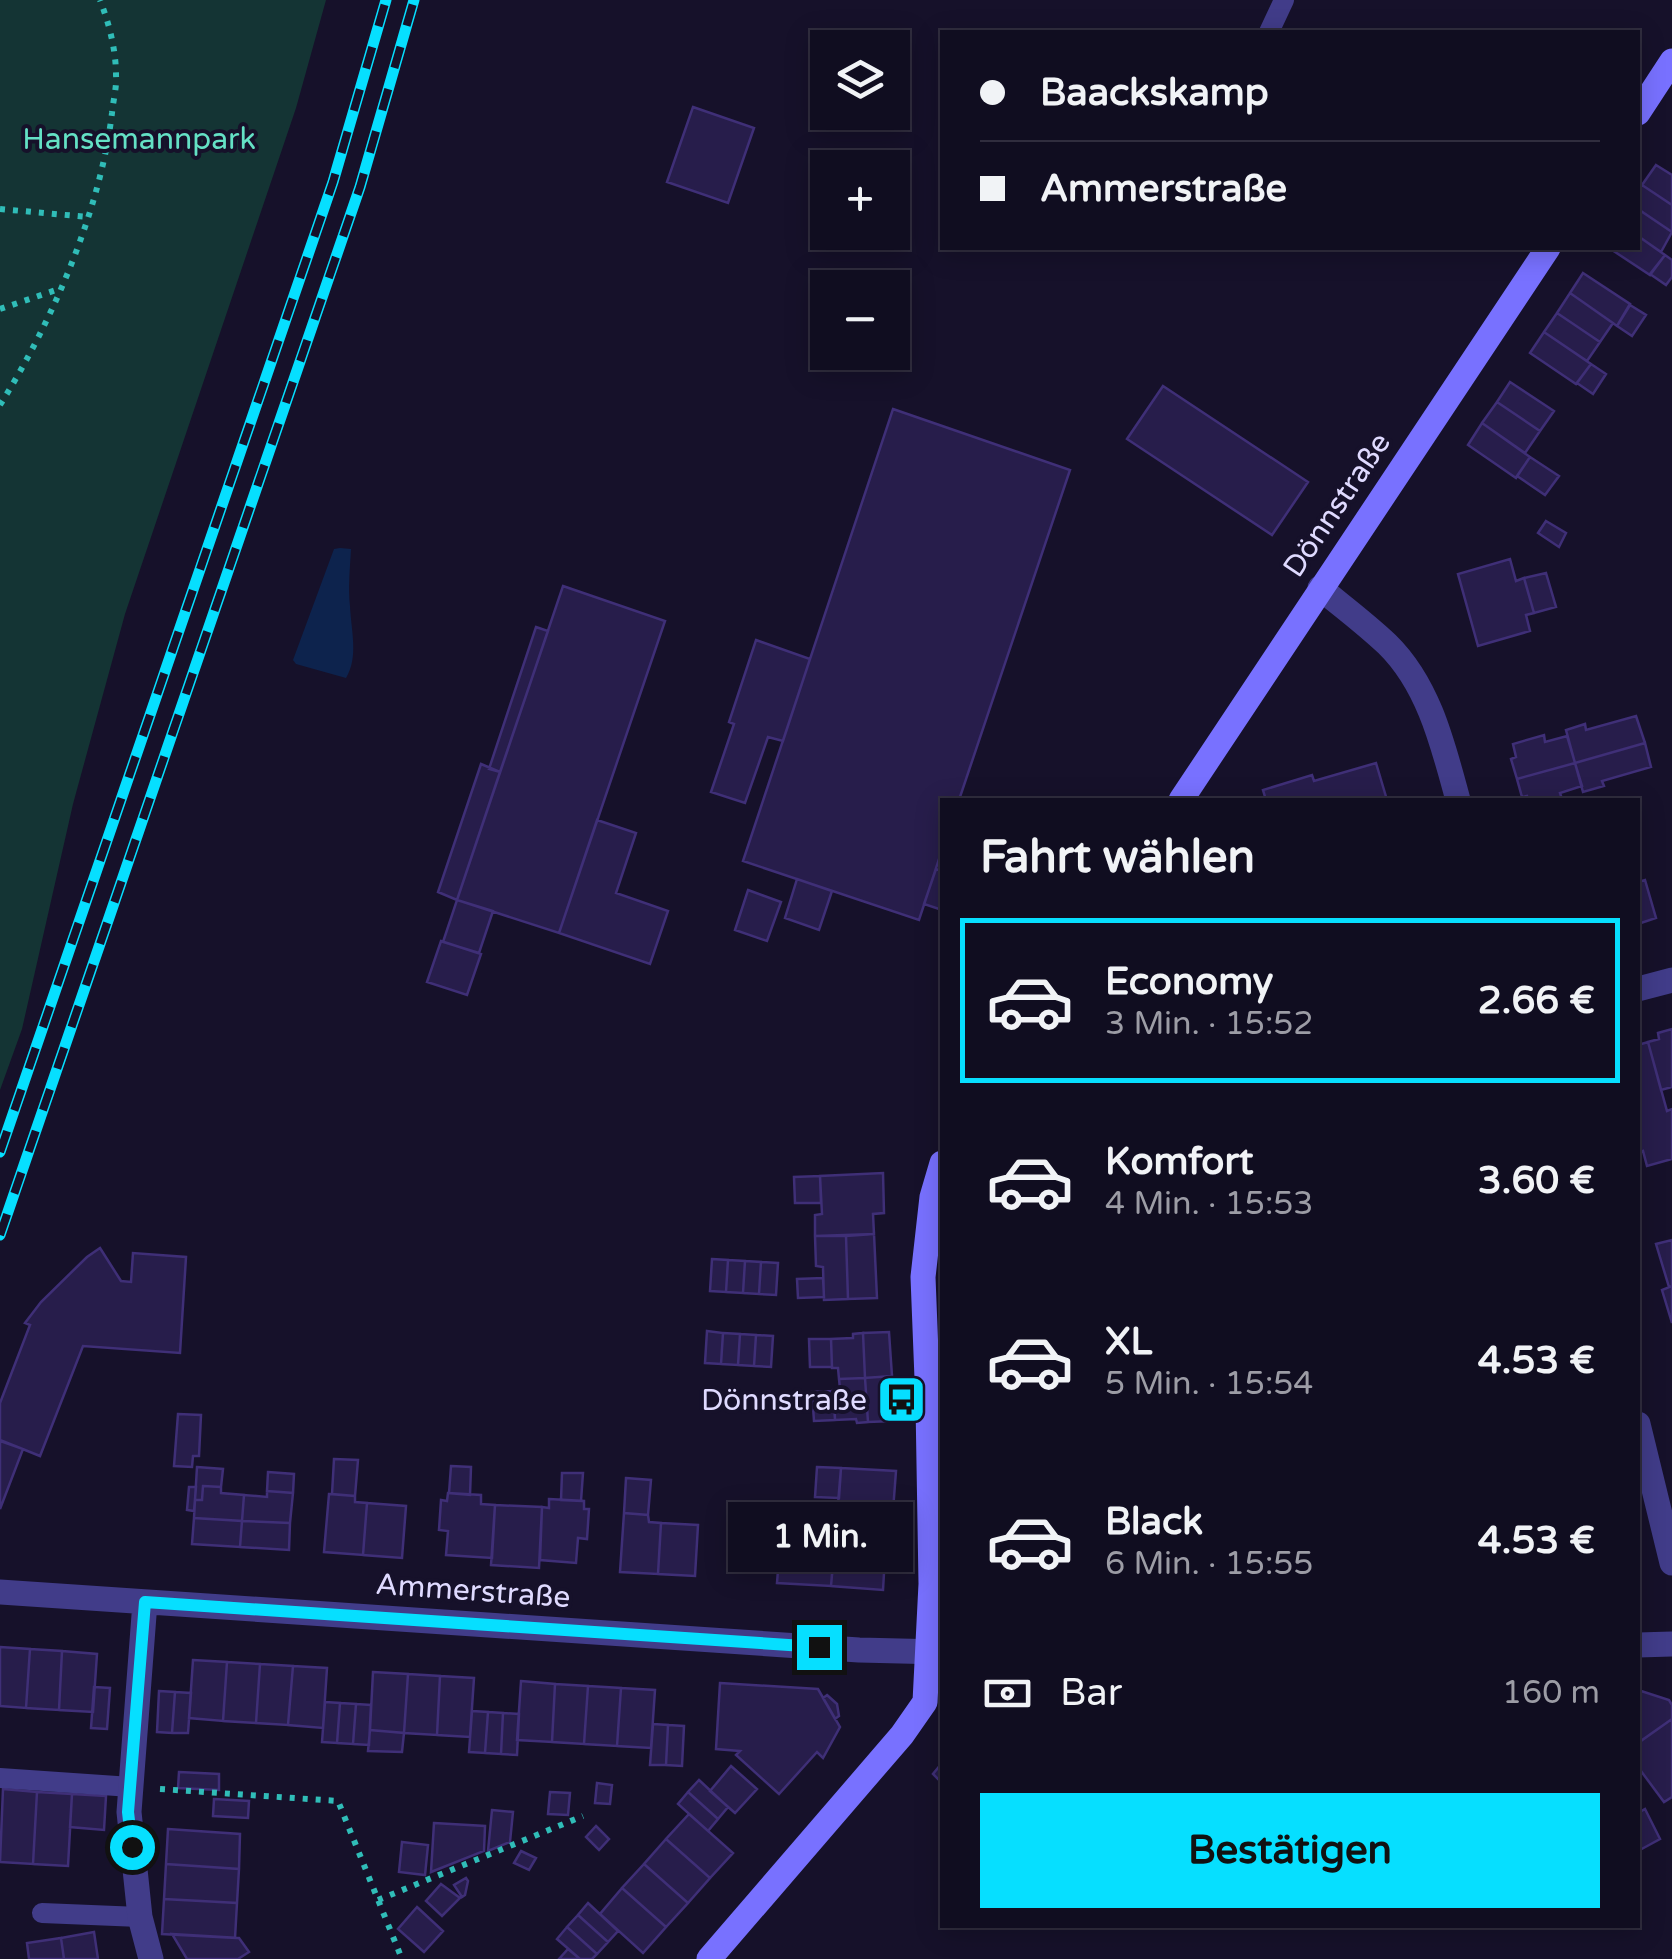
<!DOCTYPE html>
<html lang="de">
<head>
<meta charset="utf-8">
<style>
  :root { --surface:#100d20; --page:#191629; --text:#f1f3f6; --muted:#9c9ca5; --line:#302d3e; --accent:#06dfff }
  body { margin:0; font-family:"Varela Round",sans-serif; background:var(--page); color:var(--text); height:100vh; display:flex; flex-direction:column; font-size:38px; white-space:nowrap }
  * { box-sizing:border-box; margin:0 }
  p { font-size:32px; color:var(--muted) }
  .icon { flex:none; width:55px; height:55px; fill:none; stroke:currentColor; stroke-width:2; stroke-linecap:round; stroke-linejoin:round }
  .map { position:relative; flex:1; overflow:hidden }
  .drawer { position:absolute; left:940px; top:798px; width:700px; height:1130px; display:flex; flex-direction:column; background:var(--surface); border-radius:0px; box-shadow:0 5px 25px #0003,0 0 0 2px var(--line) }
  .drawer>* { flex:none }
  .guide { position:absolute; left:940px; top:30px; width:700px; height:220px; border-radius:0px; box-shadow:0 5px 25px #0003,0 0 0 2px var(--line); display:grid; align-content:center; height:220px; padding:0 40px; background:var(--surface) }
  .controls { position:absolute; left:810px; top:30px; display:grid; gap:20px }
  .controls a { display:grid; place-items:center; width:100px; height:100px; border-radius:0px; background:var(--surface); box-shadow:0 5px 25px #0003,0 0 0 2px var(--line); font-size:50px }
  .end { position:absolute; width:45px; height:45px; margin:-22px; border:12px solid #06dfff; background:#111; box-shadow:0 0 0 5px #111 }
  .from { border-radius:50% }
  .bubble { position:absolute; height:70px; border-radius:0px; background:var(--surface); box-shadow:0 5px 25px #0003,0 0 0 2px var(--line); font-size:32px; font-weight:700; line-height:70px; text-align:center }
  .guide b { display:flex; align-items:center; gap:35px; height:95px; font-size:38px }
  .guide b+b { border-top:2px solid var(--line) }
  .guide i { width:25px; height:25px; background:var(--text) }
  ul { padding:0; list-style:none }
  li { display:flex; align-items:center; gap:30px; height:165px; margin:0 20px 15px; padding:0 20px; border:5px solid transparent; border-radius:0px }
  li div { flex:1 }
  li b { display:block; font-size:38px }
  li em { font-style:normal; font-weight:700 }
  li.current { border-color:var(--accent) }
  li>.icon { width:90px; height:90px; stroke-width:1.5 }
  h2 { padding:0 40px; font-size:45px; line-height:120px }
  .pay { display:flex; align-items:center; gap:25px; height:110px; padding:0 40px; font-size:38px }
  .pay p { margin-inline-start:auto }
  .action { display:flex; gap:20px; margin-top:auto; padding:20px 40px }
  .action a { flex:1; height:115px; border-radius:0px; background:var(--accent); color:#111; font-size:40px; font-weight:700; line-height:115px; text-align:center }
  .map>svg:first-child { display:block }
</style>
</head>
<body>
<div class="map">
<svg width="1672" height="1959" viewBox="0 0 1672 1959">
  <rect width="100%" height="100%" fill="#16112a"/>
  <path fill="#143434" d="M 0,0 L 326,0 L 296,108 L 125,614 L 73,804 L 22,1029 L 0,1090 Z"/>
  <path fill="#0d234d" d="M 340,548 L 351,549 C 350,568 348,587 350,606 C 351,630 359,657 346,678 L 296,664 L 293,660 L 334,549 Z"/>
  <path fill="#271d4b" stroke="#3f2f77" stroke-width="2.5" d="M 693,107 L 754,128 L 728,203 L 667,182 Z
    M 1656,165 L 1672,175 L 1672,205 L 1642,185 Z
    M 1642,185 L 1672,205 L 1672,232 L 1638,209 L 1638,192 Z
    M 1638,209 L 1672,232 L 1661,252 L 1638,236 Z
    M 1638,236 L 1665,255 L 1650,275 L 1609,248 L 1638,248 Z
    M 1665,255 L 1672,260 L 1672,277 L 1666,285 L 1650,274 Z
    M 1583,273 L 1630,304 L 1617,326 L 1570,293 Z
    M 1570,293 L 1613,323 L 1600,342 L 1557,313 Z
    M 1630,305 L 1646,315 L 1632,336 L 1617,326 Z
    M 1557,313 L 1600,342 L 1587,361 L 1544,332 Z
    M 1544,332 L 1591,364 L 1576,384 L 1530,353 Z
    M 1591,364 L 1606,374 L 1593,394 L 1577,383 Z
    M 1510,382 L 1554,411 L 1540,431 L 1497,402 Z
    M 1163,386 L 1308,482 L 1272,535 L 1127,439 Z
    M 1497,402 L 1540,431 L 1525,453 L 1482,423 Z
    M 893,409 L 1070,470 L 959,800 L 942,800 L 942,850 L 919,920 L 743,861 Z
    M 1482,423 L 1530,457 L 1516,478 L 1468,445 Z
    M 1530,457 L 1559,476 L 1545,495 L 1517,476 Z
    M 1546,521 L 1566,533 L 1559,547 L 1538,533 Z
    M 1510,559 L 1516,581 L 1524,578 L 1534,613 L 1526,615 L 1530,631 L 1478,646 L 1458,574 Z
    M 1546,573 L 1556,607 L 1534,613 L 1524,578 Z
    M 563,586 L 665,621 L 559,933 L 457,900 Z
    M 536,627 L 548,631 L 500,772 L 489,769 Z
    M 756,640 L 810,659 L 783,741 L 768,737 L 745,803 L 711,792 L 734,724 L 729,722 Z
    M 1636,716 L 1645,743 L 1575,763 L 1566,730 L 1585,724 L 1586,730 Z
    M 1544,735 L 1545,742 L 1567,736 L 1575,763 L 1517,779 L 1511,759 L 1516,757 L 1513,744 Z
    M 1645,743 L 1651,767 L 1602,781 L 1604,786 L 1583,792 L 1575,763 Z
    M 1376,763 L 1387,800 L 1266,800 L 1263,790 L 1312,775 L 1314,781 Z
    M 1575,763 L 1582,786 L 1560,793 L 1562,799 L 1528,800 L 1527,796 L 1522,797 L 1517,779 Z
    M 481,764 L 500,772 L 457,900 L 438,892 Z
    M 597,820 L 636,833 L 616,893 L 668,911 L 650,964 L 559,933 Z
    M 936,869 L 942,871 L 942,910 L 924,904 Z
    M 797,879 L 832,891 L 819,930 L 785,918 Z
    M 1645,880 L 1656,918 L 1638,924 L 1638,882 Z
    M 748,890 L 781,902 L 767,941 L 735,930 Z
    M 457,900 L 493,911 L 479,953 L 443,942 Z
    M 441,941 L 481,954 L 467,995 L 427,982 Z
    M 1672,1029 L 1672,1087 L 1661,1090 L 1648,1042 L 1659,1039 L 1658,1033 Z
    M 1648,1042 L 1667,1111 L 1672,1109 L 1672,1159 L 1647,1166 L 1643,1151 L 1638,1153 L 1638,1045 Z
    M 883,1173 L 884,1213 L 873,1214 L 874,1234 L 815,1236 L 815,1215 L 822,1214 L 820,1176 Z
    M 820,1176 L 821,1203 L 795,1203 L 794,1177 Z
    M 874,1234 L 877,1298 L 848,1299 L 846,1236 Z
    M 815,1236 L 846,1236 L 848,1299 L 824,1300 L 823,1267 L 816,1266 Z
    M 1672,1240 L 1672,1286 L 1669,1287 L 1656,1244 Z
    M 100,1248 L 121,1281 L 131,1282 L 133,1253 L 186,1257 L 180,1353 L 83,1346 L 40,1456 L 0,1440 L 0,1403 L 30,1325 L 25,1323 L 41,1302 L 87,1257 Z
    M 712,1259 L 728,1260 L 726,1292 L 710,1291 Z
    M 728,1260 L 745,1261 L 743,1293 L 726,1292 Z
    M 745,1261 L 761,1262 L 759,1294 L 743,1293 Z
    M 761,1262 L 778,1263 L 776,1295 L 759,1294 Z
    M 823,1278 L 824,1297 L 798,1298 L 797,1279 Z
    M 1672,1286 L 1672,1323 L 1662,1290 Z
    M 707,1331 L 723,1333 L 721,1364 L 705,1363 Z
    M 889,1332 L 892,1376 L 865,1378 L 863,1333 Z
    M 723,1333 L 740,1334 L 738,1365 L 721,1364 Z
    M 863,1333 L 865,1378 L 839,1379 L 838,1368 L 832,1368 L 831,1339 L 853,1338 L 853,1334 Z
    M 740,1334 L 756,1335 L 754,1366 L 738,1365 Z
    M 756,1335 L 773,1336 L 771,1367 L 754,1366 Z
    M 809,1339 L 831,1339 L 832,1367 L 810,1367 Z
    M 892,1376 L 893,1421 L 868,1422 L 865,1378 Z
    M 865,1378 L 868,1422 L 857,1423 L 856,1419 L 835,1420 L 833,1390 L 840,1389 L 839,1379 Z
    M 834,1391 L 835,1420 L 814,1421 L 812,1392 Z
    M 178,1414 L 201,1415 L 199,1456 L 193,1456 L 192,1467 L 174,1466 Z
    M 0,1441 L 23,1449 L 0,1509 Z
    M 334,1459 L 358,1460 L 355,1496 L 332,1494 Z
    M 451,1466 L 471,1467 L 470,1495 L 449,1493 Z
    M 197,1467 L 223,1469 L 221,1487 L 203,1486 L 202,1500 L 195,1500 Z
    M 817,1467 L 841,1468 L 839,1498 L 815,1497 Z
    M 841,1468 L 896,1471 L 892,1524 L 887,1523 L 883,1590 L 831,1586 Z
    M 268,1472 L 294,1474 L 293,1493 L 267,1491 Z
    M 562,1473 L 583,1473 L 581,1501 L 561,1500 Z
    M 626,1478 L 651,1480 L 648,1515 L 624,1513 Z
    M 203,1486 L 221,1487 L 221,1493 L 244,1495 L 242,1521 L 194,1518 L 195,1500 L 202,1500 Z
    M 189,1487 L 196,1487 L 194,1511 L 187,1510 Z
    M 267,1491 L 293,1493 L 290,1523 L 242,1521 L 244,1495 L 267,1497 Z
    M 448,1493 L 481,1495 L 481,1504 L 495,1505 L 492,1558 L 446,1555 L 448,1531 L 439,1530 L 441,1500 L 447,1501 Z
    M 329,1494 L 355,1496 L 355,1502 L 367,1503 L 363,1555 L 324,1552 Z
    M 549,1499 L 584,1501 L 584,1509 L 589,1509 L 587,1539 L 578,1538 L 576,1563 L 540,1560 L 542,1507 L 549,1508 Z
    M 367,1503 L 406,1506 L 402,1558 L 363,1555 Z
    M 495,1505 L 542,1507 L 539,1568 L 491,1565 Z
    M 624,1513 L 648,1515 L 649,1522 L 661,1523 L 658,1574 L 620,1572 Z
    M 194,1518 L 242,1521 L 240,1547 L 192,1544 Z
    M 767,1519 L 785,1521 L 783,1546 L 780,1545 L 779,1564 L 764,1563 Z
    M 242,1521 L 290,1523 L 289,1550 L 240,1547 Z
    M 785,1521 L 815,1523 L 815,1530 L 836,1532 L 831,1586 L 777,1583 L 780,1545 L 783,1546 Z
    M 661,1523 L 698,1525 L 695,1576 L 658,1574 Z
    M 0,1647 L 30,1649 L 26,1708 L 0,1706 Z
    M 30,1649 L 62,1651 L 59,1710 L 26,1708 Z
    M 62,1651 L 97,1654 L 93,1712 L 59,1710 Z
    M 193,1660 L 227,1662 L 223,1721 L 189,1718 Z
    M 227,1662 L 260,1664 L 256,1723 L 223,1721 Z
    M 260,1664 L 293,1666 L 288,1725 L 256,1723 Z
    M 293,1666 L 327,1668 L 323,1728 L 288,1725 Z
    M 373,1672 L 408,1674 L 404,1733 L 370,1730 Z
    M 408,1674 L 440,1676 L 437,1735 L 404,1733 Z
    M 440,1676 L 474,1678 L 470,1737 L 437,1735 Z
    M 521,1681 L 555,1684 L 552,1742 L 517,1740 Z
    M 720,1683 L 818,1689 L 840,1727 L 823,1758 L 817,1752 L 779,1794 L 736,1755 L 740,1751 L 716,1749 Z
    M 555,1684 L 588,1686 L 584,1744 L 552,1742 Z
    M 588,1686 L 621,1688 L 617,1746 L 584,1744 Z
    M 94,1687 L 110,1688 L 107,1729 L 91,1728 Z
    M 621,1688 L 655,1690 L 651,1748 L 617,1746 Z
    M 1638,1690 L 1669,1700 L 1672,1705 L 1672,1719 L 1638,1743 Z
    M 159,1691 L 175,1692 L 172,1733 L 157,1732 Z
    M 175,1692 L 191,1693 L 188,1733 L 172,1733 Z
    M 827,1695 L 837,1704 L 839,1716 L 835,1719 L 823,1698 Z
    M 325,1702 L 340,1703 L 337,1743 L 322,1742 Z
    M 340,1703 L 356,1704 L 353,1744 L 337,1743 Z
    M 356,1704 L 371,1705 L 369,1745 L 353,1744 Z
    M 472,1711 L 488,1712 L 485,1753 L 469,1752 Z
    M 488,1712 L 503,1713 L 501,1754 L 485,1753 Z
    M 503,1713 L 519,1714 L 517,1755 L 501,1754 Z
    M 1672,1719 L 1672,1797 L 1664,1802 L 1638,1767 L 1638,1743 Z
    M 653,1724 L 668,1725 L 666,1765 L 650,1765 Z
    M 668,1725 L 684,1726 L 682,1766 L 666,1765 Z
    M 370,1730 L 404,1733 L 402,1752 L 368,1751 Z
    M 942,1763 L 942,1783 L 933,1774 Z
    M 731,1766 L 757,1789 L 735,1813 L 710,1791 Z
    M 179,1772 L 219,1774 L 219,1790 L 178,1788 Z
    M 699,1780 L 728,1807 L 718,1819 L 688,1792 Z
    M 597,1783 L 612,1785 L 610,1804 L 595,1803 Z
    M 3,1789 L 37,1792 L 33,1864 L 0,1862 Z
    M 37,1792 L 72,1794 L 68,1866 L 33,1864 Z
    M 550,1792 L 570,1793 L 568,1815 L 548,1814 Z
    M 688,1792 L 718,1819 L 708,1831 L 678,1804 Z
    M 72,1794 L 106,1796 L 104,1830 L 70,1827 Z
    M 214,1799 L 249,1801 L 248,1818 L 213,1816 Z
    M 1645,1809 L 1660,1839 L 1638,1851 L 1638,1813 Z
    M 492,1810 L 513,1812 L 510,1842 L 488,1851 Z
    M 689,1814 L 733,1853 L 710,1878 L 666,1839 Z
    M 434,1823 L 485,1826 L 484,1851 L 431,1872 Z
    M 596,1826 L 609,1839 L 599,1850 L 586,1837 Z
    M 168,1829 L 240,1834 L 239,1869 L 166,1864 Z
    M 666,1839 L 710,1878 L 688,1903 L 644,1864 Z
    M 402,1842 L 428,1845 L 425,1875 L 399,1872 Z
    M 521,1851 L 536,1858 L 529,1870 L 514,1863 Z
    M 166,1864 L 239,1869 L 237,1903 L 164,1899 Z
    M 644,1864 L 688,1903 L 666,1927 L 622,1888 Z
    M 466,1878 L 468,1881 L 465,1895 L 462,1897 L 454,1885 Z
    M 441,1884 L 460,1898 L 442,1916 L 426,1901 Z
    M 622,1888 L 666,1927 L 643,1953 L 600,1914 Z
    M 164,1899 L 237,1903 L 235,1938 L 162,1934 Z
    M 588,1903 L 618,1931 L 608,1942 L 578,1915 Z
    M 417,1907 L 443,1931 L 424,1952 L 398,1929 Z
    M 578,1915 L 608,1942 L 597,1954 L 567,1927 Z
    M 567,1927 L 597,1954 L 592,1959 L 580,1959 L 557,1939 Z
    M 94,1932 L 98,1959 L 64,1959 L 61,1938 Z
    M 172,1934 L 239,1938 L 249,1952 L 238,1959 L 187,1959 Z
    M 61,1938 L 64,1959 L 29,1959 L 27,1943 Z
    M 568,1949 L 580,1959 L 559,1959 Z"/>
  <g fill="none" stroke-linecap="round" stroke-linejoin="round">
    <path stroke="#30bdb8" stroke-width="6" stroke-dasharray="5 8" stroke-linecap="butt" d="M 0,209 L 88,217
      M 0,309 L 59,289
      M 0,405 C 52,322 100,212 112,113 C 113,101 117,87 116,75 C 116,50 109,23 100,0
      M 160,1789 L 338,1801 L 402,1959
      M 378,1900 L 583,1816"/>
    <path stroke="#413c89" stroke-width="20" d="M 1269,32 L 1284,0
      M 0,1778 L 131,1787
      M 42,1913 L 140,1917"/>
    <path stroke="#413c89" stroke-width="25" d="M 1320,588 C 1342,606 1366,624 1387,644 C 1429,685 1443,745 1458,800
      M 1638,989 L 1672,980
      M 1638,1424 L 1672,1563
      M 0,1592 L 859,1650 L 942,1652
      M 145,1602 L 129,1812 L 140,1917 L 151,1959
      M 1638,1645 L 1672,1644"/>
    <path stroke="#7871ff" stroke-width="25" d="M 1638,113 L 1672,61
      M 1181,800 L 1548,248
      M 709,1959 L 902,1735 L 925,1702 L 931,1584 L 928,1404 L 923,1277 L 932,1197 L 942,1163"/>
    <defs>
      <path id="rail" d="M 0,1152 L 333,182 L 386,0
        M 0,1235 L 360,187 L 414,0"/>
    </defs>
    <use href="#rail" stroke="#06dfff" stroke-width="11"/>
    <use href="#rail" stroke="#16112a" stroke-width="8" stroke-dasharray="22" stroke-linecap="butt"/>
  </g>
  <g fill="none" stroke-linecap="round" stroke-linejoin="round">
    <path stroke="#06dfff" stroke-width="12" d="M 132,1847 L 128,1812 L 145,1602 L 819,1647"/>
  </g>
  <defs>
    <symbol id="bus-square" viewBox="-11 -11 22 22"><rect x="-9" y="-9" width="18" height="18" rx="4" fill="#06dfff" stroke="#16112a"/><path d="M-5-6H5V4H4V6H2V4H-2V6H-4V4H-5ZM-3.5-4V0h7V-4ZM-3.5 1.2v1.5H-2V1.2ZM2 1.2v1.5H3.5V1.2Z" fill="#111"/></symbol>
  </defs>
  <g fill-rule="evenodd">
    <use href="#bus-square" x="874" y="1372" width="55" height="55"/>
  </g>
  <g text-anchor="middle" dominant-baseline="central" stroke-width="8" stroke-linejoin="round" paint-order="stroke">
    <g font-size="30" fill="#64e1c5" stroke="#16112a">
      <text x="139" y="139">Hansemannpark</text>
    </g>
    <g font-size="30" fill="#dfdaff" stroke="#16112a">
      <text transform="translate(1337 505) rotate(-56)">Dönnstraße</text>
      <text transform="translate(473 1591) rotate(4)">Ammerstraße</text>
    </g>
    <g font-size="30" fill="#dfdaff" stroke="#16112a" text-anchor="end">
      <text x="867" y="1400">Dönnstraße</text>
    </g>
  </g>
</svg>
<div class="controls">
<a><svg class="icon" aria-label="layers" viewBox="0 0 24 24"><path d="M12 4l9 5-9 5-9-5zM3 14l9 5 9-5"/></svg></a>
<a>+</a>
<a>−</a>
</div>
<i class="end from" style="left:132px;top:1847px"></i>
<i class="end" style="left:819px;top:1647px"></i>
<div class="bubble" style="left:728px;top:1502px;width:185px">1 Min.</div>
<div class="guide">
<b><i class="from"></i>Baackskamp</b>
<b><i></i>Ammerstraße</b>
</div>
<section class="drawer">
<h2>Fahrt wählen</h2>
<ul>
<li class="current"><svg class="icon" aria-label="car" viewBox="0 0 24 24"><path d="M5 17H2v-5l4-1 3-4h7l3 4 3 1v5h-3M9 17h6M6 11h13"/><circle cx="7" cy="17" r="2"/><circle cx="17" cy="17" r="2"/></svg><div><b>Economy</b><p>3 Min. · 15:52</p></div><em>2.66 €</em></li>
<li><svg class="icon" aria-label="car" viewBox="0 0 24 24"><path d="M5 17H2v-5l4-1 3-4h7l3 4 3 1v5h-3M9 17h6M6 11h13"/><circle cx="7" cy="17" r="2"/><circle cx="17" cy="17" r="2"/></svg><div><b>Komfort</b><p>4 Min. · 15:53</p></div><em>3.60 €</em></li>
<li><svg class="icon" aria-label="car" viewBox="0 0 24 24"><path d="M5 17H2v-5l4-1 3-4h7l3 4 3 1v5h-3M9 17h6M6 11h13"/><circle cx="7" cy="17" r="2"/><circle cx="17" cy="17" r="2"/></svg><div><b>XL</b><p>5 Min. · 15:54</p></div><em>4.53 €</em></li>
<li><svg class="icon" aria-label="car" viewBox="0 0 24 24"><path d="M5 17H2v-5l4-1 3-4h7l3 4 3 1v5h-3M9 17h6M6 11h13"/><circle cx="7" cy="17" r="2"/><circle cx="17" cy="17" r="2"/></svg><div><b>Black</b><p>6 Min. · 15:55</p></div><em>4.53 €</em></li>
</ul>
<div class="pay"><svg class="icon" aria-label="cash" viewBox="0 0 24 24"><path d="M3 7h18v10H3z"/><circle cx="12" cy="12" r="2"/></svg>Bar<p>160 m</p></div>
<div class="action"><a>Bestätigen</a></div>
</section>
</div>
</body>
</html>
